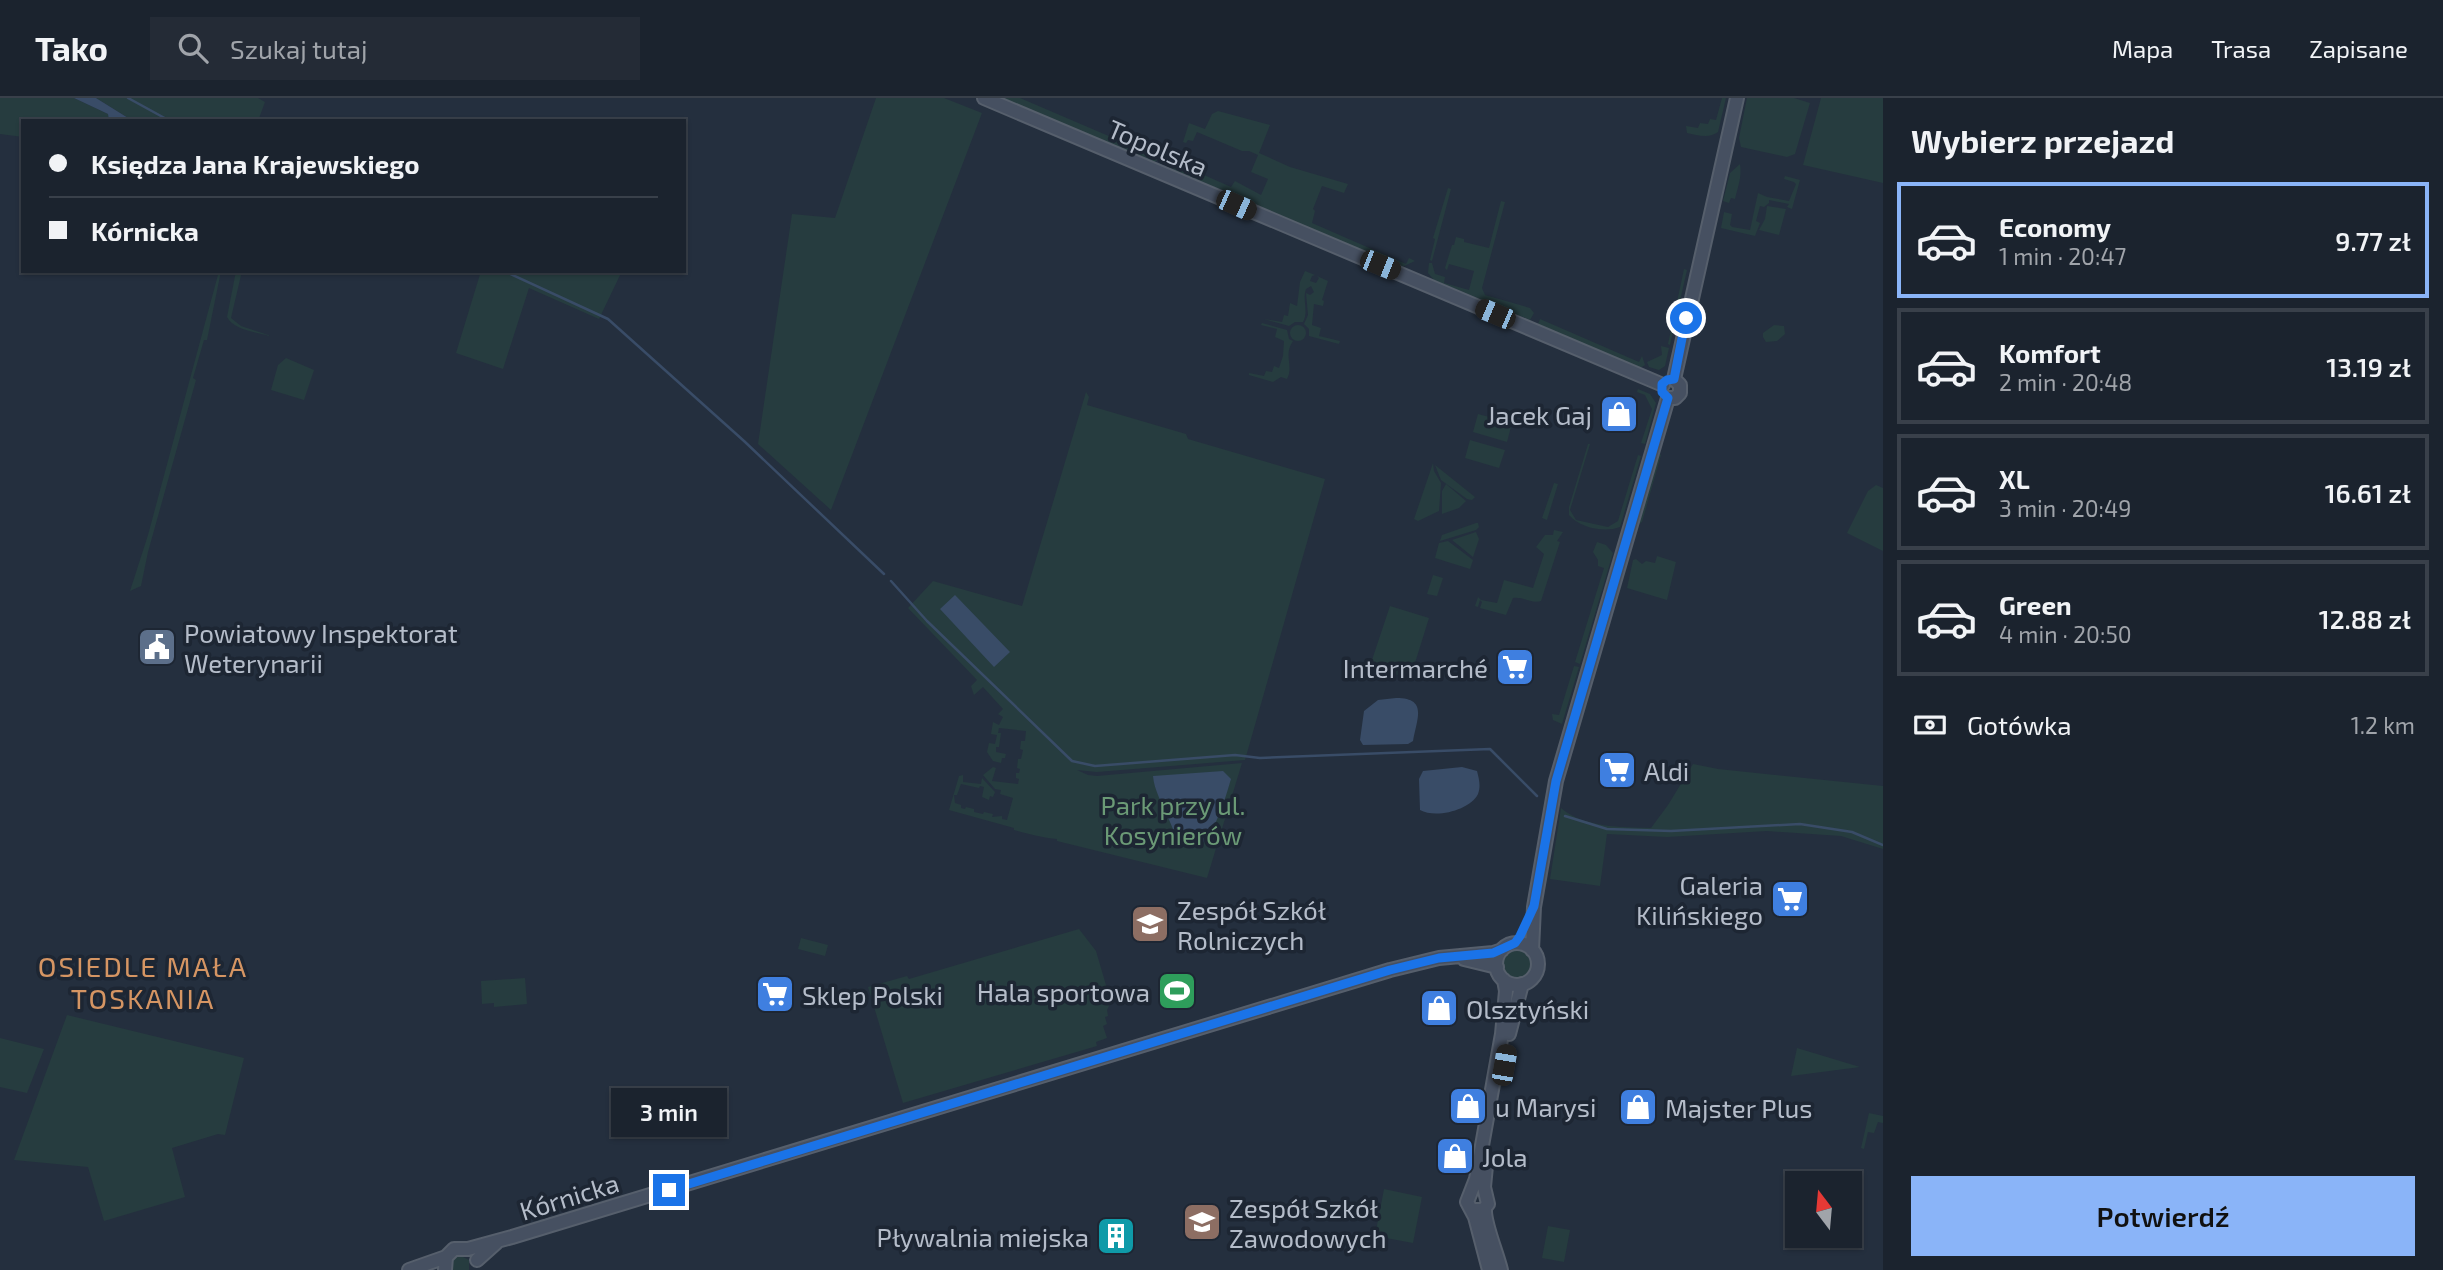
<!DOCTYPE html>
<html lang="pl">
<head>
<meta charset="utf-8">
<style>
  :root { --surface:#1b232e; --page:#242b36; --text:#f1f3f6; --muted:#a0a4aa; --line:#39404a; --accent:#8ab4f8 }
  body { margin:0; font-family:"Exo 2",sans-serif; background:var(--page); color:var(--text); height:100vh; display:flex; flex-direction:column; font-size:26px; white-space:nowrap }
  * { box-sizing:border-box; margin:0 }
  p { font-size:23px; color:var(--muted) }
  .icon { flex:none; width:38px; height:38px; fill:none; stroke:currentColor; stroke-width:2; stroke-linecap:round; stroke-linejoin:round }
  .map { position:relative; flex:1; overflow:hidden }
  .details { display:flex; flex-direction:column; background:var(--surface); width:560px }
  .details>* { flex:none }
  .guide { position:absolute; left:21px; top:21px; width:665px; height:154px; border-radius:0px; box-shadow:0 2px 5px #0004,0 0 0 2px var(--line); display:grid; align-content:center; height:154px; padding:0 28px; background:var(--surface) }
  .needle { width:46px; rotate:344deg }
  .tools { position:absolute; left:1785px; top:1073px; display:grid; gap:14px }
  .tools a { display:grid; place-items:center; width:77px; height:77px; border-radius:0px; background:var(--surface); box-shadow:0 2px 5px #0004,0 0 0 2px var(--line); font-size:35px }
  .end { position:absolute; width:32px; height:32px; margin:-16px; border:9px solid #1a73e8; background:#fff; box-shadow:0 0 0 4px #fff }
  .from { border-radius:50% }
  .bubble { position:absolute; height:49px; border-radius:0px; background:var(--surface); box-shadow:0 2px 5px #0004,0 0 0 2px var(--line); font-size:23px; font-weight:600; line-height:49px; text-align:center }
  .car { position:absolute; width:21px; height:42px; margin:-21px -10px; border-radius:9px; box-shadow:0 0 5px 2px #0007; background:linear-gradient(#222 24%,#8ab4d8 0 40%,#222 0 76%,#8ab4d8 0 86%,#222 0) }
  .guide b { display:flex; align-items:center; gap:24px; height:66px; font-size:26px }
  .guide b+b { border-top:2px solid var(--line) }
  .guide i { width:18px; height:18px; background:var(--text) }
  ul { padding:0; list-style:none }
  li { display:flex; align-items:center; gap:21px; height:116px; margin:0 14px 10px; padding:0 14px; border:4px solid var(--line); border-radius:0px }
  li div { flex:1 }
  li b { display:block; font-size:26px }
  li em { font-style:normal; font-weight:600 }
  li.active { border-color:var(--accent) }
  li>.icon { width:63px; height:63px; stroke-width:1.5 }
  h2 { padding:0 28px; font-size:32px; line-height:84px }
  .pay { display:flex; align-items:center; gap:18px; height:77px; padding:0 28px; font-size:26px }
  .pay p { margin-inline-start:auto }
  .cta { display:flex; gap:14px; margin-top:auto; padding:14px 28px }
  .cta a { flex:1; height:80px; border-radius:0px; background:var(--accent); color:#111; font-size:28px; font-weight:600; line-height:80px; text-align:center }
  header { display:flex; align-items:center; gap:42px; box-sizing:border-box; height:98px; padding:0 35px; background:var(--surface); border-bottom:2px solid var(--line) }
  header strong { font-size:33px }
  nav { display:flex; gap:38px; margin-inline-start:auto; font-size:24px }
  .search { width:490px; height:63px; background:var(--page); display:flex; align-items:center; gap:18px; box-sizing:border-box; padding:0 24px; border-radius:0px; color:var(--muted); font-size:26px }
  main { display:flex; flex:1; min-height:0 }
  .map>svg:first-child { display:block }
</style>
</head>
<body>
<header>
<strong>Tako</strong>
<div class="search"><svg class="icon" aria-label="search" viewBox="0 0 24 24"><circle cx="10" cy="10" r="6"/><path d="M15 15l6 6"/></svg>Szukaj tutaj</div>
<nav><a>Mapa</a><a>Trasa</a><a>Zapisane</a></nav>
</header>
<main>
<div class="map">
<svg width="1883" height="1172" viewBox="0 0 1883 1172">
  <rect width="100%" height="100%" fill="#242f3e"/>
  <path fill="#263c3f" d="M 0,0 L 74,0 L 108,16 L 109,23 L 23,23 L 23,39 L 0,36 Z
    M 96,0 L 258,0 L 265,4 L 258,23 L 133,23 Z
    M 876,0 L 944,0 L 982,15 L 831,412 L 758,346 L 792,116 L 835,120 Z
    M 1000,0 L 1020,0 L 1160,60 L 1153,65 Z
    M 1722,0 L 1726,0 L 1718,34 C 1709,41 1697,37 1687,35 L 1686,28 L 1698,30 L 1700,25 L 1708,26 L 1710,21 L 1716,22 Z
    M 1747,0 L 1794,0 L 1810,5 L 1795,56 L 1787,59 L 1741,49 L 1739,40 Z
    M 1821,0 L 1883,0 L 1883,85 L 1803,67 Z
    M 1218,13 L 1270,27 L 1259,55 L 1290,69 L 1348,86 L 1344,95 L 1322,88 L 1313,111 L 1315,113 L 1312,125 L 1406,166 L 1409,160 L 1415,163 L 1402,169 L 1172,71 L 1170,70 L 1178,57 L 1186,65 L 1186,69 L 1231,89 L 1235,83 L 1261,97 L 1268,81 L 1251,74 L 1258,57 L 1249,53 L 1242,53 L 1197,34 L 1193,43 L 1188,42 L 1186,45 L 1183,44 L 1189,25 L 1205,31 L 1212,16 Z
    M 1740,66 C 1742,79 1738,88 1735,101 L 1731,100 L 1729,105 L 1723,103 L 1730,75 Z
    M 1785,78 L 1800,82 L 1792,111 L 1787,109 L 1789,106 L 1769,102 L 1769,105 L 1764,109 L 1760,108 L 1756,123 L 1760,125 L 1755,138 L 1721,130 L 1724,114 L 1732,116 L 1730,127 L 1732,129 L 1750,132 L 1758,95 L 1767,99 L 1789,103 L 1796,86 L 1794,84 L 1784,81 Z
    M 1448,90 L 1451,91 L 1432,163 L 1430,162 L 1435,141 L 1433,140 Z
    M 1501,103 L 1505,104 L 1482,190 L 1485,197 L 1530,210 L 1534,215 L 1530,222 L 1434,182 L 1428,175 L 1429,165 L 1432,165 L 1435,176 L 1445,179 L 1444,185 L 1469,192 L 1474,173 L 1449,166 L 1447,172 L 1445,170 L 1452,147 L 1454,147 L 1456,139 L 1464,141 L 1464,144 L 1489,150 Z
    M 1767,108 L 1786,111 L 1779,137 L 1759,132 L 1765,121 Z
    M 1684,171 L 1687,172 L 1670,247 L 1668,246 Z
    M 219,173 L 221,173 L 207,242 L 204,242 L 193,280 L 196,282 L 148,454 L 141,488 L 130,493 L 148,437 Z
    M 236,173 L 242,173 L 231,220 L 241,228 L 271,238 C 255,234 234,232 227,219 Z
    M 481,173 L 622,173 L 599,221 L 529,190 L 503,271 L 456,255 Z
    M 1305,173 L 1315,177 L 1312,178 L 1310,183 L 1316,185 L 1319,180 L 1317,178 L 1328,183 L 1322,202 L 1324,203 L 1323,208 L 1314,206 L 1312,227 L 1321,230 L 1319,238 L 1340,243 L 1339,246 L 1309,238 L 1309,231 L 1304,226 L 1308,217 L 1306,195 L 1310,197 L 1314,194 L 1311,188 L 1306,191 C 1302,203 1309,213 1303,224 L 1295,224 L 1289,228 L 1264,221 L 1282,224 L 1284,217 L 1288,218 L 1290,205 L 1297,208 L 1300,184 Z
    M 1540,221 L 1639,264 L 1642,258 L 1645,267 L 1640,270 L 1538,226 Z
    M 1262,225 L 1287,232 L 1289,241 L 1293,243 C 1283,257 1294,268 1287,281 L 1281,279 L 1273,284 L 1249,277 L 1249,275 L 1264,278 L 1266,273 L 1272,274 L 1274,268 L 1279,270 L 1283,258 L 1284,243 L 1275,239 L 1277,231 L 1261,227 Z
    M 1774,227 L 1784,228 L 1785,236 L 1777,243 L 1766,244 L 1763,239 L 1763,235 Z
    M1290 235a8 8 0 1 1 16 0a8 8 0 1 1-16 0Z
    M 1661,248 L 1669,250 L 1665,268 L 1659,272 L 1649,269 L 1647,264 L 1662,257 Z
    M 286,260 L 314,272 L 304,302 L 271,292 L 278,267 Z
    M 1638,291 L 1650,296 L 1656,305 L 1645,346 L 1641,345 L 1652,311 L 1645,297 L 1637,294 Z
    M 1086,294 L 1089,299 L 1087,307 L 1186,336 L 1188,341 L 1325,381 L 1245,662 L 1097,674 L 1077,672 L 1088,677 L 1097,678 L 1242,665 L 1207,780 L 1057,743 L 1057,741 C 1043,740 1028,736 1014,732 L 1014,730 L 949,712 L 959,678 L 963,677 L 963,684 L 981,686 L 982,680 L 995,694 L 993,699 L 990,698 L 989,702 L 982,699 L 984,689 L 980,688 L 979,690 L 961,686 L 957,697 L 954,697 L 955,705 L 961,707 L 961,710 L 965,711 L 966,709 L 974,711 L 974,714 L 983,716 L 984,714 L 993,716 L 992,719 L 1002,718 L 1002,721 L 1007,722 L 1013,700 L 1000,696 L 1001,692 L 995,691 L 983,677 L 993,669 L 996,670 L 992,683 L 1018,686 L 1019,681 L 1016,680 L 1016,675 L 1019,675 L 1020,671 L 1017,670 L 1018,661 L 1021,661 L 1023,652 L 1020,651 L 1021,643 L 1025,643 L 1026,633 L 999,630 L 998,635 L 1001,635 L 999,649 L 996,649 L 996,654 L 1006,656 L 1005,660 L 1002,660 L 1001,665 L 993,663 L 987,654 L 989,645 L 995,646 L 997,637 L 991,636 L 993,624 L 999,627 L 1003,619 L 998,616 L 1003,611 L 983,589 L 974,597 L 971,588 L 977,582 L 908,510 L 933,483 L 1022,508 Z
    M 1478,316 L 1512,325 L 1507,344 L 1473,334 Z
    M 1470,342 L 1505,352 L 1499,370 L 1465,360 Z
    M 1588,346 L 1590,346 L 1570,412 L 1576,422 L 1608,429 L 1618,423 L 1638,357 L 1641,358 L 1620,429 C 1605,435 1580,430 1569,417 L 1569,409 Z
    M 1659,356 L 1661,357 L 1642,424 L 1636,428 Z
    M 1433,365 L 1434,373 L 1441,385 L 1439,413 L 1418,423 L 1414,421 Z
    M 1435,367 L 1475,399 L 1472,402 L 1467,401 L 1441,382 Z
    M 1554,385 L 1558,386 L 1547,422 L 1542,420 Z
    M 1446,386 L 1466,403 L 1459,410 L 1442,416 L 1442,393 Z
    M 1876,387 L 1883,390 L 1883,453 L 1847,435 L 1868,393 Z
    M 1476,425 L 1478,425 L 1479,429 L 1476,432 L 1440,443 L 1442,437 Z
    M 1554,432 L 1563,434 L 1557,443 L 1560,444 L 1541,503 C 1531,506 1523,498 1513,500 L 1506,517 L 1480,510 L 1482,504 L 1480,502 L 1478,509 L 1475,508 L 1478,499 L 1481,502 L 1497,505 L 1504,482 L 1533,490 L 1544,456 L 1536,449 L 1545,437 L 1553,437 Z
    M 1476,434 L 1479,441 L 1473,459 L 1452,442 Z
    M 1448,443 L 1473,462 L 1470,471 L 1435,460 L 1439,445 Z
    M 1597,444 L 1606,447 L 1613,455 L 1580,566 L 1575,564 L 1604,470 L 1598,468 L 1598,462 L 1593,454 Z
    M 1657,458 L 1676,464 L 1667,502 L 1627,490 L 1633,462 L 1636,461 L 1642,466 L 1646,463 L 1655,465 Z
    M 1433,477 L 1443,480 L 1437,498 L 1427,496 Z
    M 1390,508 L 1429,520 L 1410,581 L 1370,568 Z
    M 1574,568 L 1579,569 L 1562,626 L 1553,622 L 1552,616 L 1559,617 Z
    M 1693,666 L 1718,671 L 1883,688 L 1883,751 L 1841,738 L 1767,733 L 1667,739 L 1607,736 L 1600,788 L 1550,781 L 1561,710 C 1584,730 1622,729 1651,730 L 1668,707 Z
    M 1079,831 L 1096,853 L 1111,904 L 1107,912 L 1108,918 L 1105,919 L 1107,926 L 1103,928 L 1107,940 L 1096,944 L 1097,948 L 903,1005 L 868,889 L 907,878 L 909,881 Z
    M 801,840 L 828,847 L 825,858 L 798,851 Z
    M1502 865a15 15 0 1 1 30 0a15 15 0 1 1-30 0Z
    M 525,880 L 527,906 L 494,909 L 494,905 L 482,906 L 481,883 Z
    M 67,917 L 244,960 L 225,1037 L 218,1036 L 172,1050 L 185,1099 L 104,1123 L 88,1069 L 14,1062 Z
    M 0,940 L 44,951 L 27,995 L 0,989 Z
    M 1797,950 L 1860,969 L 1791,978 Z
    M 1869,1015 L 1883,1018 L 1883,1025 L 1878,1024 L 1874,1035 L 1868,1034 L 1864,1051 L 1861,1050 Z
    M 1384,1091 L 1422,1099 L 1413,1145 L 1375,1138 Z
    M 1548,1128 L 1570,1132 L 1564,1164 L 1542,1160 Z
    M 459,1157 L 469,1162 L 469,1172 L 452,1172 L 452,1161 Z"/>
  <path fill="#394c67" d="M 74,0 L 96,0 L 133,23 L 109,23 L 108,16 Z
    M 955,497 L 1010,554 L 994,569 L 940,511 Z
    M 1396,600 C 1428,600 1417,620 1413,643 L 1408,646 L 1363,647 L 1360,642 L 1364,613 L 1378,602 Z
    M 1462,669 L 1477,673 C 1479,681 1481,688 1478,696 C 1470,712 1436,721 1420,712 L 1419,681 L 1423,673 Z
    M 1223,673 L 1231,681 C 1227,694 1207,771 1181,745 C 1175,739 1172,727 1168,720 C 1163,707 1154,692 1153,678 Z"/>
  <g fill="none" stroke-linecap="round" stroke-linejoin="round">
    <path stroke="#394c67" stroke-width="2.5" d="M 128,0 L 170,23
      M 504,173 L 608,221 L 744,343 L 884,476
      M 891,483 L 927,523 L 1072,663 L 1095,668 L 1235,657 L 1260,660 L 1490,651 L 1537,698
      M 1565,718 L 1607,731 L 1671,733 L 1800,726 L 1852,734 L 1883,747"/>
    <defs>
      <path id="secondary" d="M 984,0 L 1663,287
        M 1674,281 L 1737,0
        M 1668,300 L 1675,300 L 1680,295 L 1680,287 L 1674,281
        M1496 866a21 21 0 1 1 42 0a21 21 0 1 1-42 0Z
        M 1532,852 L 1534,809 L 1556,683 L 1668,300
        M 1464,861 L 1497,869
        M 1509,936 L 1522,886
        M 1485,1111 C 1484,1125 1497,1155 1501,1172
        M 1472,1112 L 1483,1112 L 1488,1106 L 1484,1089 L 1486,1068
        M 477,1162 L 496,1145
        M 409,1172 L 446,1159
        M 445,1172 L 446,1159 L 454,1151 L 468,1151 L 512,1139 L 1390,872 L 1439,860 L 1493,855 L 1502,852
        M 1489,1172 L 1475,1119 L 1467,1104 L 1476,1081 L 1502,936 L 1506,893 L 1504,882"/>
    </defs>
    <use href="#secondary" stroke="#565f6c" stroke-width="16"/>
    <use href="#secondary" stroke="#465061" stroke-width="12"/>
  </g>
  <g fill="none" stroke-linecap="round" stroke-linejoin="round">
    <path stroke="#1a73e8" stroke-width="9" d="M 669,1092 L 1390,872 L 1439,860 L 1493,855 L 1515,845 L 1520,838 L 1534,808 L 1556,683 L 1665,310 L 1668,300 L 1662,294 L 1662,286 L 1667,282 L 1674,281 L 1686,220"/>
  </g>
  <defs>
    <symbol id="shop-square" viewBox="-11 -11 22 22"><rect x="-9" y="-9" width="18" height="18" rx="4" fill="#3f7fe0" stroke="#1d2633"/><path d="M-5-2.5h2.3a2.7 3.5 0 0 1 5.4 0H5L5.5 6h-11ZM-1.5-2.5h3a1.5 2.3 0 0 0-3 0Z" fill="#fff"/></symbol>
    <symbol id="civic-square" viewBox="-11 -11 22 22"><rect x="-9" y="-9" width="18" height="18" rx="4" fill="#5c6f8a" stroke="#1d2633"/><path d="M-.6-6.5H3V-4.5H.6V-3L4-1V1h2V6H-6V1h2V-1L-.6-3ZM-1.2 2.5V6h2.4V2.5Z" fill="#fff"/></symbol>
    <symbol id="supermarket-square" viewBox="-11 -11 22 22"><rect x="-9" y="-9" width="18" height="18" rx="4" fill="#3f7fe0" stroke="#1d2633"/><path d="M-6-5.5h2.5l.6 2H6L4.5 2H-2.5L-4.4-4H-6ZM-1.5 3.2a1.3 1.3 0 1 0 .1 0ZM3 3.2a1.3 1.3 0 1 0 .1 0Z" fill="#fff"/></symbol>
    <symbol id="school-square" viewBox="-11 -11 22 22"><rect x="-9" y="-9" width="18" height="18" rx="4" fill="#8d6e63" stroke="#1d2633"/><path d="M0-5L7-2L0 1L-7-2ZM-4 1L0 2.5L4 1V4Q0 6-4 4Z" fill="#fff"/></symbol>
    <symbol id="stadium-square" viewBox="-11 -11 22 22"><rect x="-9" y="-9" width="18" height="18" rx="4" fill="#2e9e5b" stroke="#1d2633"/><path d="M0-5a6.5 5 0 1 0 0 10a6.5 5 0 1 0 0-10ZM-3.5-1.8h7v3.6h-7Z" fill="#fff"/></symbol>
    <symbol id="building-square" viewBox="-11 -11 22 22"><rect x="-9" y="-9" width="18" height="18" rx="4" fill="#0f9aa8" stroke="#1d2633"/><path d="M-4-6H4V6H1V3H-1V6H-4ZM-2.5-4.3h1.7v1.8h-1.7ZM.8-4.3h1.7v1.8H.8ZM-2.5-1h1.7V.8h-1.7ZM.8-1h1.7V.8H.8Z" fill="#fff"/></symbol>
  </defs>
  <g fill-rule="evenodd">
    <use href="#shop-square" x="1597" y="294" width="44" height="44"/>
    <use href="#civic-square" x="135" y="527" width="44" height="44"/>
    <use href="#supermarket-square" x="1493" y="547" width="44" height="44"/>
    <use href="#supermarket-square" x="1595" y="650" width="44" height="44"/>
    <use href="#supermarket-square" x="1768" y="779" width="44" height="44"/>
    <use href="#school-square" x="1128" y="804" width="44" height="44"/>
    <use href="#stadium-square" x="1155" y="871" width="44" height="44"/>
    <use href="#supermarket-square" x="753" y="874" width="44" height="44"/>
    <use href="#shop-square" x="1417" y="888" width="44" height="44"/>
    <use href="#shop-square" x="1446" y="986" width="44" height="44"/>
    <use href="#shop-square" x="1616" y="987" width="44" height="44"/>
    <use href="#shop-square" x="1433" y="1036" width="44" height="44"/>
    <use href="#school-square" x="1180" y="1102" width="44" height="44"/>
    <use href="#building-square" x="1094" y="1116" width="44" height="44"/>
  </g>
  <g text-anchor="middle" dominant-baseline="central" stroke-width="7" stroke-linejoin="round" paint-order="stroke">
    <g font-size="26" fill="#b4bcc9" stroke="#1d2633">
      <text transform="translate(1158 49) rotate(23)">Topolska</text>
      <text transform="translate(569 1098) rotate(-17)">Kórnicka</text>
    </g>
    <g font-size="26" fill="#b4bcc9" stroke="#1d2633" text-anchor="start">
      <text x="1592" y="316" text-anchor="end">Jacek Gaj</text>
      <text x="184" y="534">Powiatowy Inspektorat<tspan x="184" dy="30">Weterynarii</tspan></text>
      <text x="1488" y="569" text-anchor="end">Intermarché</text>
      <text x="1644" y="672">Aldi</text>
      <text x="1763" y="786" text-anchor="end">Galeria<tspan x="1763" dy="30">Kilińskiego</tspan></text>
      <text x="1177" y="811">Zespół Szkół<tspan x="1177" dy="30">Rolniczych</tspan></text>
      <text x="1150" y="893" text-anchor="end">Hala sportowa</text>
      <text x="802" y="896">Sklep Polski</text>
      <text x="1466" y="910">Olsztyński</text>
      <text x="1495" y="1008">u Marysi</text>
      <text x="1665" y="1009">Majster Plus</text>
      <text x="1482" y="1058">Jola</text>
      <text x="1229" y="1109">Zespół Szkół<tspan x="1229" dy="30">Zawodowych</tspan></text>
      <text x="1089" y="1138" text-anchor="end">Pływalnia miejska</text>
    </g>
    <g font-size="26" fill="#6b9a76" stroke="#1d2633">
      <text x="1173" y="706">Park przy ul.<tspan x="1173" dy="30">Kosynierów</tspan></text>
    </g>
    <g font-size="28" letter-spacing="2" fill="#d59563" stroke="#1d2633">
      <text x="143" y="868">OSIEDLE MAŁA<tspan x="143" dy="32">TOSKANIA</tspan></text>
    </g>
  </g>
</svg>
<div class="tools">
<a><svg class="needle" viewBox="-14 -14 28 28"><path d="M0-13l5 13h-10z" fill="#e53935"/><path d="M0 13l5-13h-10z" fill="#a0a4aa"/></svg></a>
</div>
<i class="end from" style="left:1686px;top:220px"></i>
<i class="end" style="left:669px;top:1092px"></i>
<div class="bubble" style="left:611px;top:990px;width:116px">3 min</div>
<i class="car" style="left:1236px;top:107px;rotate:114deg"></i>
<i class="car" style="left:1380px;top:167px;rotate:112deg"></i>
<i class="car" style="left:1495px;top:216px;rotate:293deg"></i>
<i class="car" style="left:1504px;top:967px;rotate:10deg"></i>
<div class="guide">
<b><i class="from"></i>Księdza Jana Krajewskiego</b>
<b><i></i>Kórnicka</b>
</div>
</div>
<section class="details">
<h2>Wybierz przejazd</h2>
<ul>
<li class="active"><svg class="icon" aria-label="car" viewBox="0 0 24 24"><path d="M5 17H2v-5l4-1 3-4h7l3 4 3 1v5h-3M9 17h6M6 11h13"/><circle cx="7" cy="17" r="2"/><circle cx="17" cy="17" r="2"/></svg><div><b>Economy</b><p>1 min · 20:47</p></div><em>9.77 zł</em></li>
<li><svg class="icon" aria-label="car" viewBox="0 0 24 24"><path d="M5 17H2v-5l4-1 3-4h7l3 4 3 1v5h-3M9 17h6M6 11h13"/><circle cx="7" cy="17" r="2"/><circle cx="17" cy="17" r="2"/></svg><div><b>Komfort</b><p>2 min · 20:48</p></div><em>13.19 zł</em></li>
<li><svg class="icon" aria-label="car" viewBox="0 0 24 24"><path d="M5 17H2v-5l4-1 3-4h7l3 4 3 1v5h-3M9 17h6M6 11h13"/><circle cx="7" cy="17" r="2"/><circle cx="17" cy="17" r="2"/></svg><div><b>XL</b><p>3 min · 20:49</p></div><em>16.61 zł</em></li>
<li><svg class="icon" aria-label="car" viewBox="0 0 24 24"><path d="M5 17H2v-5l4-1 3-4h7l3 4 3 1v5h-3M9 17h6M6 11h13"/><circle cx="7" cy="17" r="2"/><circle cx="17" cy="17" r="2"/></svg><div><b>Green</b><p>4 min · 20:50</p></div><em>12.88 zł</em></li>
</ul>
<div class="pay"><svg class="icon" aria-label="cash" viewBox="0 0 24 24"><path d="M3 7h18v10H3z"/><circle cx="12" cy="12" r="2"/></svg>Gotówka<p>1.2 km</p></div>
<div class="cta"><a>Potwierdź</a></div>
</section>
</main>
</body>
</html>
